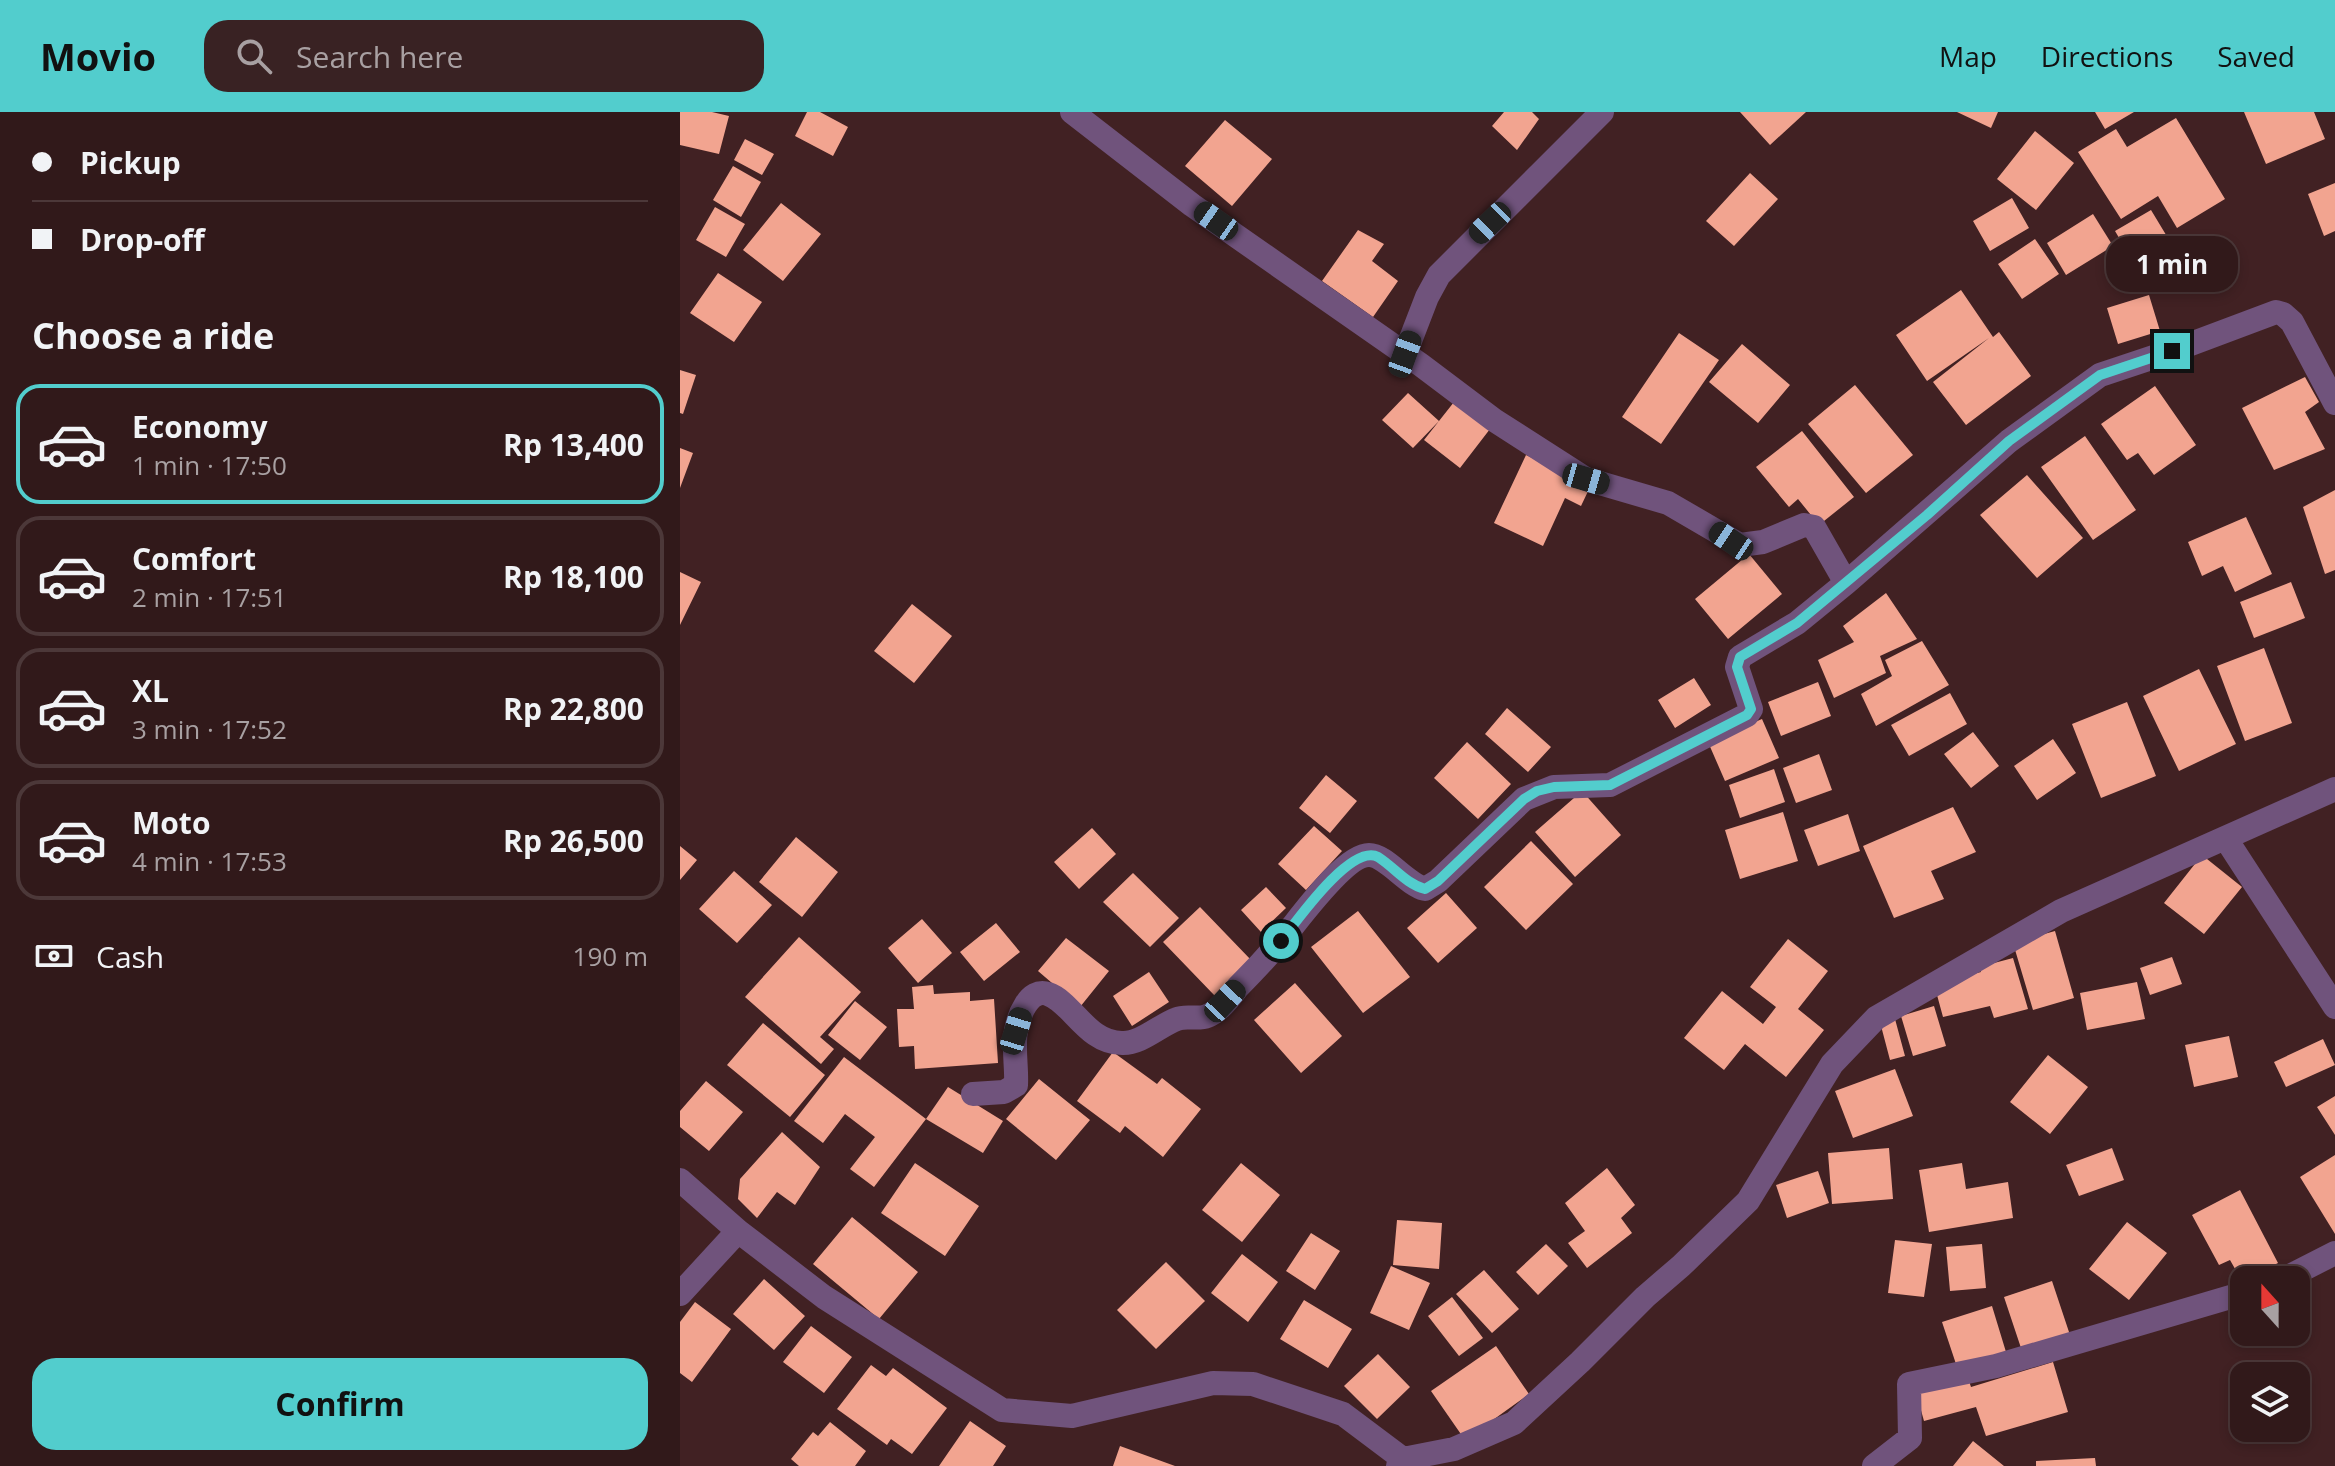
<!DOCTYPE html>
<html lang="en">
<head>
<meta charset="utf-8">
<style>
  :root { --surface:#31191a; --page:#392223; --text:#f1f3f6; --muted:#a8a0a2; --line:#4c3839; --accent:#52cdcd }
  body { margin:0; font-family:"Open Sans",sans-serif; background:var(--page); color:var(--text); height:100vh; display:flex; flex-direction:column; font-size:30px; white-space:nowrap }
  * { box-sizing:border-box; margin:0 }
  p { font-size:26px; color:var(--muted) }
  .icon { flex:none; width:44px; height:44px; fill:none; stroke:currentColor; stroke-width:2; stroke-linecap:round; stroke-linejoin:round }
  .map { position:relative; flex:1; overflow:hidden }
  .panel { display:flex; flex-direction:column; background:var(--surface); width:680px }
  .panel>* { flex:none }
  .guide { display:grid; align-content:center; height:176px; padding:0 32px; background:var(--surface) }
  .needle { width:52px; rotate:339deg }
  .controls { position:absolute; left:1550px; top:1154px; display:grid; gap:16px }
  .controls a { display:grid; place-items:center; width:80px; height:80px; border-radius:16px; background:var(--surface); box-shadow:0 4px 12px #0003,0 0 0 2px var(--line); font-size:40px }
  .end { position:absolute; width:36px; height:36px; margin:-18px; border:10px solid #52cdcd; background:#111; box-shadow:0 0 0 4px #111 }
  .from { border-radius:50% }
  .bubble { position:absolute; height:56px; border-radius:24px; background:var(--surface); box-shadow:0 4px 12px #0003,0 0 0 2px var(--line); font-size:26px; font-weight:700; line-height:56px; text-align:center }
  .car { position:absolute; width:24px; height:48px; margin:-24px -12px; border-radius:10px; box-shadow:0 0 6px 2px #0007; background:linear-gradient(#222 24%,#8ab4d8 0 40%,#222 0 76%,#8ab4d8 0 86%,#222 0) }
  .guide b { display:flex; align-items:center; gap:28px; height:76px; font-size:30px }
  .guide b+b { border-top:2px solid var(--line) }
  .guide i { width:20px; height:20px; background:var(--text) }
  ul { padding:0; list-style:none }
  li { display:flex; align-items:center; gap:24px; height:120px; margin:0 16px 12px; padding:0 16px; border:4px solid var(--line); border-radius:24px }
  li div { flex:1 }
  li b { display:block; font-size:30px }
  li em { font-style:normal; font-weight:700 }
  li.current { border-color:var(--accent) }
  li>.icon { width:72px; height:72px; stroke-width:1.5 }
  h2 { padding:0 32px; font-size:36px; line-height:96px }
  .pay { display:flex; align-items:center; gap:20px; height:88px; padding:0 32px; font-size:30px }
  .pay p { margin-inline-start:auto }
  .primary-button { display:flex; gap:16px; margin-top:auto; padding:16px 32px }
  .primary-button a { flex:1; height:92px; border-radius:24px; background:var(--accent); color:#111; font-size:32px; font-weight:700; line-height:92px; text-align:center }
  header { display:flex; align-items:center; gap:48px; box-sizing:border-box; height:112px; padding:0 40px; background:var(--accent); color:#111 }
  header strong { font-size:38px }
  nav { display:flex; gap:44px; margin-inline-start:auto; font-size:28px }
  .search { width:560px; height:72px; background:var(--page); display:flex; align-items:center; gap:20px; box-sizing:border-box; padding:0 28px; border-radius:24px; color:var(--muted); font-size:30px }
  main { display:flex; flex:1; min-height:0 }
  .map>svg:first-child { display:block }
</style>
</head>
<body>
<header>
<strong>Movio</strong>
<div class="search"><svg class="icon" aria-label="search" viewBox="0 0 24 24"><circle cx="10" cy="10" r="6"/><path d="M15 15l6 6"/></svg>Search here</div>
<nav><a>Map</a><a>Directions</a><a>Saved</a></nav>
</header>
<main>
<section class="panel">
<div class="guide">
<b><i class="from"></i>Pickup</b>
<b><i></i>Drop-off</b>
</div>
<h2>Choose a ride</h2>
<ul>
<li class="current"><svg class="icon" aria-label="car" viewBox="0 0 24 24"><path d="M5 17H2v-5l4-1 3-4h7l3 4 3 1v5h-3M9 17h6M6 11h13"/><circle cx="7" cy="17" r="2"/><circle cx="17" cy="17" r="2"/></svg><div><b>Economy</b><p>1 min · 17:50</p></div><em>Rp 13,400</em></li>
<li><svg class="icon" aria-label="car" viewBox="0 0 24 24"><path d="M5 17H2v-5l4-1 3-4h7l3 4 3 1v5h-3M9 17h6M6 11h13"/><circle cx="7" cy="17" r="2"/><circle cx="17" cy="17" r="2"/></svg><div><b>Comfort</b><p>2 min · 17:51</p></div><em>Rp 18,100</em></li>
<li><svg class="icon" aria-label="car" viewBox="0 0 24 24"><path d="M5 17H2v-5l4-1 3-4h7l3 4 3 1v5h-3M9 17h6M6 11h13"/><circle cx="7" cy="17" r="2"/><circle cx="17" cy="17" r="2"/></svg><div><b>XL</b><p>3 min · 17:52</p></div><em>Rp 22,800</em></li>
<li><svg class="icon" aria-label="car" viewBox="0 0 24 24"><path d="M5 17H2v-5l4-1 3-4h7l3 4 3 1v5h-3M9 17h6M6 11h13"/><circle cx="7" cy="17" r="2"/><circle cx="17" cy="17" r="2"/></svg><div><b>Moto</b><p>4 min · 17:53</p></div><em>Rp 26,500</em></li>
</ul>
<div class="pay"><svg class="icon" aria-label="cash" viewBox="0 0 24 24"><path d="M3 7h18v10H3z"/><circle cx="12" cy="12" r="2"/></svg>Cash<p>190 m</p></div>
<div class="primary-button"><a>Confirm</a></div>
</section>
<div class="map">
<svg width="1655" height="1354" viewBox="0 0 1655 1354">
  <rect width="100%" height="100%" fill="#412123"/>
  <path fill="#f2a490" d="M 0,0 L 32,0 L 49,4 L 39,42 L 0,33 Z
    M 127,0 L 140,0 L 168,15 L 153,44 L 115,24 Z
    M 824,0 L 852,0 L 859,7 L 837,38 L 812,14 Z
    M 1060,0 L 1126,0 L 1090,33 Z
    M 1277,0 L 1318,0 L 1311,16 Z
    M 1415,0 L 1454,0 L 1425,17 Z
    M 1564,0 L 1634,0 L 1645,27 L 1586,52 Z
    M 1496,6 L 1545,87 L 1497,116 L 1478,84 L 1441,107 L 1398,40 L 1436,17 L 1447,35 Z
    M 545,8 L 592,47 L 552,94 L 505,54 Z
    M 1355,19 L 1394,51 L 1356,98 L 1317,67 Z
    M 65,27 L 94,42 L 82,63 L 54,48 Z
    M 53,54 L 81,70 L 61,105 L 33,88 Z
    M 1070,61 L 1098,87 L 1054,134 L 1026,109 Z
    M 1655,71 L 1655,119 L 1644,124 L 1628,82 Z
    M 1332,86 L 1349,116 L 1310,139 L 1293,109 Z
    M 101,91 L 141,122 L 103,169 L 63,138 Z
    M 35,95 L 65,112 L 46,145 L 16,128 Z
    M 1471,98 L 1497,141 L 1461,163 L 1435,119 Z
    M 1413,102 L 1433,134 L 1386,163 L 1367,131 Z
    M 678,118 L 704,132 L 692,149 L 718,169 L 693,205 L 642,169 Z
    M 1355,127 L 1379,162 L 1342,187 L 1318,152 Z
    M 38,161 L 82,190 L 54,230 L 10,201 Z
    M 1281,178 L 1313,225 L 1319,220 L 1351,264 L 1286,313 L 1253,270 L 1309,226 L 1247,269 L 1216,223 Z
    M 1469,183 L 1480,219 L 1438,232 L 1427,196 Z
    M 999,221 L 1039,248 L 981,332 L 942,305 Z
    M 1062,232 L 1110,273 L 1078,311 L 1029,270 Z
    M 0,258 L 16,263 L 3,302 L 0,301 Z
    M 1625,265 L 1639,290 L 1625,300 L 1645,337 L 1594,358 L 1562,296 Z
    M 1175,273 L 1233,343 L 1186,381 L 1128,312 Z
    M 1475,274 L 1516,333 L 1474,363 L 1458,341 L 1447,348 L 1421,312 Z
    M 728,281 L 759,309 L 733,336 L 702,308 Z
    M 774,290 L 810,317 L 780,356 L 744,328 Z
    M 1122,319 L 1174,385 L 1139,413 L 1118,387 L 1109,395 L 1076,355 Z
    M 1405,324 L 1456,398 L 1413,428 L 1361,355 Z
    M 0,336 L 13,341 L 0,376 Z
    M 846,343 L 911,373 L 901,394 L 885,386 L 863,434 L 814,411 Z
    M 1347,363 L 1403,426 L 1357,466 L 1300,403 Z
    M 1655,378 L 1655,458 L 1645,462 L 1623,395 Z
    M 1566,405 L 1592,462 L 1555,480 L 1543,454 L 1522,464 L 1508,430 Z
    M 1069,442 L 1102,482 L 1048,527 L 1015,487 Z
    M 0,460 L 21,470 L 0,513 Z
    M 1611,470 L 1625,506 L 1574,526 L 1560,490 Z
    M 1206,481 L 1237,527 L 1200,544 L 1206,561 L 1154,586 L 1138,548 L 1174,530 L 1163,514 Z
    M 232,492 L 272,524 L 234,571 L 194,539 Z
    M 1242,529 L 1269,573 L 1196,614 L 1181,582 L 1212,564 L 1205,548 Z
    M 1584,536 L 1612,611 L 1565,629 L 1537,554 Z
    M 1519,557 L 1556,632 L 1499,659 L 1463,584 Z
    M 1014,566 L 1031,593 L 995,616 L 978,588 Z
    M 1138,570 L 1151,604 L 1101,624 L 1088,590 Z
    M 1270,581 L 1287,612 L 1229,644 L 1211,613 Z
    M 1447,590 L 1476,664 L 1421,686 L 1392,612 Z
    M 827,596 L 871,635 L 848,660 L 805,622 Z
    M 1082,607 L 1099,646 L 1045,669 L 1028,630 Z
    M 1293,620 L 1319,654 L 1291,676 L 1264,642 Z
    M 1373,627 L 1396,661 L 1357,688 L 1334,654 Z
    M 787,630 L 831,672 L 798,707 L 754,666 Z
    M 1139,642 L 1152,678 L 1116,691 L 1103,656 Z
    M 1094,657 L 1105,690 L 1060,706 L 1049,673 Z
    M 646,663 L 677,689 L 650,721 L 619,696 Z
    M 902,679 L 941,723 L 895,765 L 855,720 Z
    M 1273,695 L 1296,740 L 1251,759 L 1264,787 L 1214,806 L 1183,734 Z
    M 1103,700 L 1118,749 L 1060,767 L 1045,718 Z
    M 1168,702 L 1180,739 L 1138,754 L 1124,718 Z
    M 634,714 L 662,739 L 626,778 L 598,752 Z
    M 412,716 L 436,742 L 399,777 L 374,750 Z
    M 116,725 L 158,760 L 122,805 L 79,770 Z
    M 851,729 L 893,772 L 846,818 L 804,775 Z
    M 0,734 L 17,748 L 0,768 Z
    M 1522,743 L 1562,775 L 1524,822 L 1484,791 Z
    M 54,759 L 92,793 L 57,831 L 19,797 Z
    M 453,761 L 499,806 L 470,835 L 423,790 Z
    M 586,775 L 606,796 L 581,820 L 561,798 Z
    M 766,781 L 797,816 L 758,851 L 727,816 Z
    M 520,795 L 572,849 L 535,884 L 483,830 Z
    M 678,799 L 730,865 L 683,901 L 631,835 Z
    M 242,807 L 272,841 L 238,871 L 208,836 Z
    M 316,811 L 340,840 L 304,869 L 280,840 Z
    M 1375,819 L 1394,886 L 1353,898 L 1333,831 Z
    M 119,825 L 181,880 L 140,925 L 154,937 L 141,952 L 65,885 Z
    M 386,826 L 429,859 L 400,895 L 358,859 Z
    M 1108,827 L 1148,859 L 1118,897 L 1144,918 L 1106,965 L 1065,932 L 1044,958 L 1004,926 L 1042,879 L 1083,912 L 1096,895 L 1070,875 Z
    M 1492,845 L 1502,872 L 1470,883 L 1460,856 Z
    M 1333,846 L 1348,897 L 1314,906 L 1310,894 L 1263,905 L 1254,872 L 1301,860 L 1299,855 Z
    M 469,860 L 489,890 L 452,914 L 433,884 Z
    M 1457,870 L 1465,907 L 1407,918 L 1400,881 Z
    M 615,871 L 662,924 L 621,961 L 574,908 Z
    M 253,873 L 254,882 L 290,880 L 290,889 L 314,887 L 318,951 L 235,957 L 234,934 L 219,935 L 217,897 L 234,897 L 232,875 Z
    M 175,889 L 207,915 L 180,948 L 148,923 Z
    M 1254,894 L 1266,934 L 1233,944 L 1221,904 Z
    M 1215,907 L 1225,944 L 1210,948 L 1200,910 Z
    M 83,911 L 145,963 L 110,1005 L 47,953 Z
    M 1549,924 L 1558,965 L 1514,975 L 1505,933 Z
    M 1643,927 L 1655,953 L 1606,975 L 1594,950 Z
    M 433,940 L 477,972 L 482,966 L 521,997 L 483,1045 L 445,1014 L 440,1021 L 397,989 Z
    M 1368,943 L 1408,975 L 1370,1022 L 1330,990 Z
    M 164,945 L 246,1007 L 268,975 L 323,1009 L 303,1041 L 246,1007 L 194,1075 L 170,1057 L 195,1025 L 165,1002 L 143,1031 L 114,1009 Z
    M 1215,957 L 1233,1004 L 1173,1026 L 1155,979 Z
    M 359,967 L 410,1008 L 376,1048 L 326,1007 Z
    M 26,969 L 63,1000 L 29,1039 L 0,1015 L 0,999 Z
    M 1655,984 L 1655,1023 L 1637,995 Z
    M 102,1020 L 140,1055 L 115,1093 L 97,1080 L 77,1106 L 58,1087 L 60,1067 Z
    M 1209,1036 L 1213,1087 L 1152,1092 L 1148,1041 Z
    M 1432,1036 L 1444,1068 L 1399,1084 L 1386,1053 Z
    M 1655,1043 L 1655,1122 L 1620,1065 Z
    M 235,1051 L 299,1094 L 265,1144 L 201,1101 Z
    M 561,1051 L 600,1083 L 562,1130 L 522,1098 Z
    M 1282,1051 L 1286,1077 L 1328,1070 L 1333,1106 L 1249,1120 L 1239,1058 Z
    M 927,1056 L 955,1093 L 941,1106 L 952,1121 L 907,1156 L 888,1131 L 905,1119 L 885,1091 Z
    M 1138,1059 L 1149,1091 L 1107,1106 L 1096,1073 Z
    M 1560,1078 L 1598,1151 L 1562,1169 L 1550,1148 L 1539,1153 L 1512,1103 Z
    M 172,1105 L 238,1160 L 199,1207 L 133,1152 Z
    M 717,1108 L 762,1111 L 759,1157 L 713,1153 Z
    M 1447,1110 L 1487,1141 L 1449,1188 L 1409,1157 Z
    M 631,1121 L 660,1139 L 635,1178 L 606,1159 Z
    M 1215,1128 L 1252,1132 L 1244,1185 L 1208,1181 Z
    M 866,1132 L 888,1154 L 858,1183 L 836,1160 Z
    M 1302,1132 L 1306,1176 L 1270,1179 L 1266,1135 Z
    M 562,1142 L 598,1170 L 568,1210 L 531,1181 Z
    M 486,1150 L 525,1189 L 476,1237 L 437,1198 Z
    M 711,1154 L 750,1171 L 729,1218 L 690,1201 Z
    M 804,1158 L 839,1197 L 812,1221 L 776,1182 Z
    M 84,1167 L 125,1204 L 94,1238 L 53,1202 Z
    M 1372,1169 L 1390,1223 L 1342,1239 L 1324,1185 Z
    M 772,1185 L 803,1226 L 779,1244 L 748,1204 Z
    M 624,1188 L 672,1217 L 648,1256 L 600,1227 Z
    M 15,1190 L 51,1217 L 12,1270 L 0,1261 L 0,1210 Z
    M 1312,1194 L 1326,1240 L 1277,1255 L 1262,1210 Z
    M 131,1214 L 172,1245 L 144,1281 L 103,1250 Z
    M 816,1234 L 849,1282 L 785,1328 L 751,1279 Z
    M 698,1242 L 730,1275 L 697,1307 L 664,1274 Z
    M 1373,1250 L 1388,1300 L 1306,1324 L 1296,1295 L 1244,1309 L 1235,1277 L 1287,1263 L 1291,1275 Z
    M 191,1253 L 206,1264 L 213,1256 L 267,1296 L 232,1342 L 211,1327 L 207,1333 L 157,1297 Z
    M 290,1309 L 326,1334 L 313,1354 L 259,1354 Z
    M 150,1310 L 186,1339 L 175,1354 L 119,1354 L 111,1347 L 133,1320 L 138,1324 Z
    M 1293,1329 L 1324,1354 L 1273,1354 Z
    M 440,1334 L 495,1354 L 433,1354 Z
    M 1415,1346 L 1416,1354 L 1356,1354 L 1356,1349 Z"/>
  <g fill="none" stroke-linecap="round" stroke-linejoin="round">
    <path stroke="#70537c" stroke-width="24" d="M 392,0 L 512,93 L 741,253 L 814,308 L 906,367 L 988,391 L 1060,433 L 1083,430 L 1124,413 L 1134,415 L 1166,471 L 1329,329 L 1420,263 L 1492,239 L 1596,200 L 1603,202 L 1612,210 L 1655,291
      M 725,242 L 747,185 L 759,163 L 922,0
      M 1546,727 L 1655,895
      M 293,982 L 324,980 L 336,973 C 337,956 333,936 336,919 C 338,905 349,875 368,882 C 392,890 407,931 442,931 C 461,932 480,913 497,907 C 506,903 518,908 527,904 C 539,900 550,885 558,875 C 572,861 586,846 599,831 C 616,812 663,743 689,743 C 706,743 726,772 745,777 L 758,769 L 844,687 L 874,675 L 930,673 L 1067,603 L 1071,597 L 1057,555 L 1060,545 L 1117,511 L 1166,471
      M 0,1068 L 58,1119 L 144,1185 L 322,1298 L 392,1304 L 533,1271 L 573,1272 L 663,1302 L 723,1347
      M 1602,1168 L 1655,1141
      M 0,1182 L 58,1119
      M 718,1354 L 723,1347 L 774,1337 L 834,1311 L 900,1250 L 965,1185 L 1001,1154 L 1068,1089 L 1152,952 L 1196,906 L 1381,799 L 1655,677
      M 1194,1354 L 1230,1326 L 1229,1272 L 1316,1254 L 1564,1181"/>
  </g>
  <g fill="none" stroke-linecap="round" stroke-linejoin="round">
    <path stroke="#52cdcd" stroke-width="10" d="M 601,829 C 616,810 671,731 698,745 C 714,755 726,772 745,777 L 758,769 L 844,687 L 857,679 L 874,675 L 930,673 L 1067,603 L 1071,597 L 1057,555 L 1060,545 L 1117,511 L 1247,403 L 1329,329 L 1420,263 L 1492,239"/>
  </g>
</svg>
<div class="controls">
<a><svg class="needle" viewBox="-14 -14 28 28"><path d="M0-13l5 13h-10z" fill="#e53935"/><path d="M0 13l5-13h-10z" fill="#a8a0a2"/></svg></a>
<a><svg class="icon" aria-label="layers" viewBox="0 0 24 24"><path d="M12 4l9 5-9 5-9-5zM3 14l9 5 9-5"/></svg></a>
</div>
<i class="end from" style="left:601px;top:829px"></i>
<i class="end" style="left:1492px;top:239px"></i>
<div class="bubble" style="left:1426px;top:124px;width:132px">1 min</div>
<i class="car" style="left:536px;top:109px;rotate:305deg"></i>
<i class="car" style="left:810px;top:111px;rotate:226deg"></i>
<i class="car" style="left:725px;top:242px;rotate:20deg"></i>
<i class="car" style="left:906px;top:367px;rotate:106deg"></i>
<i class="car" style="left:1051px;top:429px;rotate:304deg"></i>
<i class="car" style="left:545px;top:889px;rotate:43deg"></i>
<i class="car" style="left:336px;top:919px;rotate:17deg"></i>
</div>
</main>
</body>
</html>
